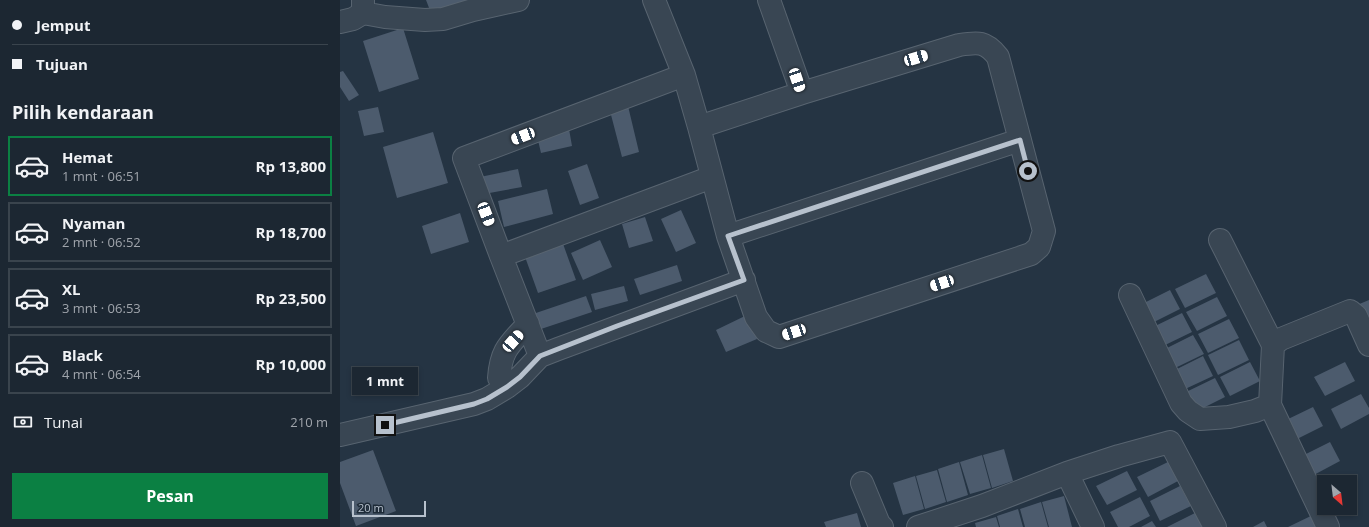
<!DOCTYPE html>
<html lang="id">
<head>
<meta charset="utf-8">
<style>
  :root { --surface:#1c2732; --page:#252f3a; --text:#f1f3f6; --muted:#a0a5ac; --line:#3a444d; --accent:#0b8043 }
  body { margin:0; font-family:"Open Sans",sans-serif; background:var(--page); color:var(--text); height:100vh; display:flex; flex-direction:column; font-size:15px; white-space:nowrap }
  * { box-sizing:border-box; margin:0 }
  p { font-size:13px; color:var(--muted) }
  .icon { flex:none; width:22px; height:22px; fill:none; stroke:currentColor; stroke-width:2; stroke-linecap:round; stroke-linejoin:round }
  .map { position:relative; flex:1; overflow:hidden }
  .panel { display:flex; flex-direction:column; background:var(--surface); width:340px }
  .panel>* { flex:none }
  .top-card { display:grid; align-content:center; height:88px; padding:0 12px; background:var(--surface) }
  .needle { width:26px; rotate:152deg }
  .buttons { position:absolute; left:977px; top:475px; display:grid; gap:8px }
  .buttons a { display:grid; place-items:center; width:40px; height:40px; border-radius:0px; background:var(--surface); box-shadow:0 2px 6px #0003,0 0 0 1px var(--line); font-size:20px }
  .scale { position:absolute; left:12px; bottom:10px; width:74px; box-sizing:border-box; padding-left:4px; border:2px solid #b7c1cd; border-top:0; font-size:11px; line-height:14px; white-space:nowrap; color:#b7c1cd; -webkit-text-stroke:3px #1e2b38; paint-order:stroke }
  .end { position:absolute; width:18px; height:18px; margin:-9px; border:5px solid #b7c1cd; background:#111; box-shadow:0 0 0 2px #111 }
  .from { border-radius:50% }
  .bubble { position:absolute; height:28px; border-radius:0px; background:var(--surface); box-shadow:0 2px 6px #0003,0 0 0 1px var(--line); font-size:13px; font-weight:700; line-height:28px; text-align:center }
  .car { position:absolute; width:12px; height:24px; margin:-12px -6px; border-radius:5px; box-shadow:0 0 3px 1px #0007; background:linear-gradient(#fff 24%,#345 0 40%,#fff 0 76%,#345 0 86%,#fff 0) }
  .top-card b { display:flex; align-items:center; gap:14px; height:38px; font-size:15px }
  .top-card b+b { border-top:1px solid var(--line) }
  .top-card i { width:10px; height:10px; background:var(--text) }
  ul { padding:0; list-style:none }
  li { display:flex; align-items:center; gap:12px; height:60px; margin:0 8px 6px; padding:0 4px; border:2px solid var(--line); border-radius:0px }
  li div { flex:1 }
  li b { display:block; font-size:15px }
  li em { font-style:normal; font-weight:700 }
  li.active { border-color:var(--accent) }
  li>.icon { width:36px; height:36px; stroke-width:1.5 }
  h2 { padding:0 12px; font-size:18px; line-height:48px }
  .pay { display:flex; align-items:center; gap:10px; height:44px; padding:0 12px; font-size:15px }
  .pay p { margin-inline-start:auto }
  .primary-button { display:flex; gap:8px; margin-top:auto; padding:8px 12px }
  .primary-button a { flex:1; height:46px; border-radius:0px; background:var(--accent); color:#fff; font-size:16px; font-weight:700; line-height:46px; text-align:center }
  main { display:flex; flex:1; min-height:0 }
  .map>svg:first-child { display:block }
</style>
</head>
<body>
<main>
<section class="panel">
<div class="top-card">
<b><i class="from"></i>Jemput</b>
<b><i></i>Tujuan</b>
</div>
<h2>Pilih kendaraan</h2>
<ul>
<li class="active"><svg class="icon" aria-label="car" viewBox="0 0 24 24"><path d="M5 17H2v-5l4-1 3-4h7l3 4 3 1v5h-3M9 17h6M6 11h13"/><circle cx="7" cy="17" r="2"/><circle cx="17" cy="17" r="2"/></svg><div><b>Hemat</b><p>1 mnt · 06:51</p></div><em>Rp 13,800</em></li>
<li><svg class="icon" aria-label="car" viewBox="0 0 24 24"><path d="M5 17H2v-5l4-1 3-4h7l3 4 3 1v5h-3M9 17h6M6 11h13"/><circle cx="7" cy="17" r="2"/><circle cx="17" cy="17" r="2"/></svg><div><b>Nyaman</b><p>2 mnt · 06:52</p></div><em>Rp 18,700</em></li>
<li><svg class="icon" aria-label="car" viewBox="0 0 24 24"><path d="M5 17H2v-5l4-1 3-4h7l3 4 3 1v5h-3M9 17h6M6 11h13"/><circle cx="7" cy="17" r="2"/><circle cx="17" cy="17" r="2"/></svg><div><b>XL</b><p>3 mnt · 06:53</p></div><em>Rp 23,500</em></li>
<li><svg class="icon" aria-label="car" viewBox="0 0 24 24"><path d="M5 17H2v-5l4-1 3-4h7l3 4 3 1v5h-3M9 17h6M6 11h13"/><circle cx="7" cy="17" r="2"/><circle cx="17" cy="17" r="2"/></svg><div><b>Black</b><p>4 mnt · 06:54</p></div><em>Rp 10,000</em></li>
</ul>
<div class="pay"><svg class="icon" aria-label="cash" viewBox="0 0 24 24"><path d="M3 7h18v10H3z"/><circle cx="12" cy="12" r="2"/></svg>Tunai<p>210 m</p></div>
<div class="primary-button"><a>Pesan</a></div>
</section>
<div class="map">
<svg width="1029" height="527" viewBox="0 0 1029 527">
  <rect width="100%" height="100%" fill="#253443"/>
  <path fill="#4c5b6d" d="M 86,0 L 129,0 L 91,13 Z
    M 63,28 L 79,79 L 39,92 L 23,41 Z
    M 3,71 L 19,95 L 9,101 L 0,87 L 0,72 Z
    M 288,106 L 299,152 L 282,157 L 270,111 Z
    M 38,107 L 44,132 L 24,136 L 18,111 Z
    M 229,129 L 232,146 L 201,153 L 197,136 Z
    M 93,132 L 108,183 L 57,198 L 43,147 Z
    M 247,164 L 259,198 L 240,205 L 228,171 Z
    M 178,169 L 182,187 L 144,194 L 140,177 Z
    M 207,189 L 213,214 L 164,227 L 158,201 Z
    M 341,210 L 356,243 L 336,252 L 321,219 Z
    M 120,213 L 129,242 L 91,254 L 82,226 Z
    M 305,217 L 313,241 L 289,248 L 282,224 Z
    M 260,240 L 272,267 L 243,280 L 231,253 Z
    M 222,241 L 236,280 L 198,293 L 184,254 Z
    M 337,265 L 342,281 L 300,295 L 294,279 Z
    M 866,274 L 876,293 L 845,308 L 835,289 Z
    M 284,286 L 288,301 L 255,310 L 251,294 Z
    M 830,290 L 840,309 L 810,324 L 800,305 Z
    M 246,296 L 252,312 L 198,330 L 193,314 Z
    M 877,297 L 887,316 L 857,331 L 846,312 Z
    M 1029,300 L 1029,324 L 1017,305 Z
    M 842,313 L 852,332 L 821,347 L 811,328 Z
    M 407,315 L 417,339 L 386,352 L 376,330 Z
    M 889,319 L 899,338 L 868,353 L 858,334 Z
    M 853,335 L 864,354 L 833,369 L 823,350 Z
    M 899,340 L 909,360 L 878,375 L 868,355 Z
    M 863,356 L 873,376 L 843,390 L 833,371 Z
    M 910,362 L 920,381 L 890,396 L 880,377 Z
    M 1005,362 L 1015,381 L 985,396 L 974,377 Z
    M 875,378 L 885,397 L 855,412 L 844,393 Z
    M 1021,394 L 1029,408 L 1029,414 L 1001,429 L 991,409 Z
    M 973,407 L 983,426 L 953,441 L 942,422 Z
    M 990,442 L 1000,461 L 970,477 L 960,457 Z
    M 664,449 L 673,481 L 652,488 L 643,455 Z
    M 33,450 L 56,511 L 16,526 L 0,483 L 0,462 Z
    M 642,455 L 651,488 L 630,494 L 620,462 Z
    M 619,462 L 628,495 L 607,502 L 598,469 Z
    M 828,462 L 838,481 L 808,497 L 797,477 Z
    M 597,470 L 606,502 L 585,509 L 576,476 Z
    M 787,471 L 797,490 L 767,505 L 756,486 Z
    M 575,476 L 584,509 L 563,515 L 553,483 Z
    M 840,486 L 851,506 L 820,521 L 810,501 Z
    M 724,496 L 732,527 L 709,527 L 702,502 Z
    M 800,497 L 810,516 L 789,527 L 778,527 L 770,512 Z
    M 701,502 L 708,527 L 685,527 L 680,509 Z
    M 678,509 L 683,527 L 660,527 L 657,516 Z
    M 517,513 L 521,527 L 486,527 L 484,522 Z
    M 855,513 L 863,527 L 827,527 Z
    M 975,514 L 982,527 L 948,527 Z
    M 656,517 L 659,527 L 636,527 L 635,523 Z
    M 812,521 L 816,527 L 801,527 Z
    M 924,521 L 927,527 L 913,527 Z"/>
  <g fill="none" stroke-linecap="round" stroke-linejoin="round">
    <defs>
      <path id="street" d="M 314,0 L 344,75 L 359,127 L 388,236 L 416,317 L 426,331 L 439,337 L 691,254 L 699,247 L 704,231 L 658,57 C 646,41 638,42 619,45 L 462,93 L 359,127
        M 429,0 L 462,93
        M 23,13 L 45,17 L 85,20 L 103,19 L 133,10 L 178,0
        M 0,22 L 13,19 L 23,13 L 23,0
        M 388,236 L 680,140
        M 880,240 L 933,345 L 941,339 L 1010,311 L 1016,316 L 1029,345
        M 161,256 L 124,158 L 344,75
        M 790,295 L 841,403 L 848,411 L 860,419 L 889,417 L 915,411 L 930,405
        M 933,345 L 930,405 L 988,527
        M 200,356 L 161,256 L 372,177
        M 167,387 L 159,378 C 161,349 170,344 188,324
        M 0,435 L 134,404 L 147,399 L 167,387 L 180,377 L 200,356 L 218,349 L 404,280
        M 727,473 L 753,527
        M 522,483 L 539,524 L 542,527
        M 578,527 L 642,506 L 727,473 L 779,456 L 830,442 L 875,527"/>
    </defs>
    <use href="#street" stroke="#586470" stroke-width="24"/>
    <use href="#street" stroke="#394653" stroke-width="22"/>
  </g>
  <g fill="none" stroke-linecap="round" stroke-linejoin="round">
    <path stroke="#b7c1cd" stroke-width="5" d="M 45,425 L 134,404 L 147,399 L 167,387 L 180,377 L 200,356 L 277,326 L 404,280 L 388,236 L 680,140 L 688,171"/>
  </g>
</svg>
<div class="buttons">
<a><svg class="needle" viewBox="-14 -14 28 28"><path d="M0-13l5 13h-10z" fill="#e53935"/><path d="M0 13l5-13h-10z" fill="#a0a5ac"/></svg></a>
</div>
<div class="scale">20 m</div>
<i class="end from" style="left:688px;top:171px"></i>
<i class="end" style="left:45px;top:425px"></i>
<div class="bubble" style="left:12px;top:367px;width:66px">1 mnt</div>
<i class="car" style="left:576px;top:58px;rotate:73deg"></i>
<i class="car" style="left:457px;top:80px;rotate:161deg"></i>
<i class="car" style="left:183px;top:136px;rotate:249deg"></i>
<i class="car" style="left:146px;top:214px;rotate:159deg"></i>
<i class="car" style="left:602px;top:283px;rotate:252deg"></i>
<i class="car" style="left:454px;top:332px;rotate:252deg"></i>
<i class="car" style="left:173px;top:341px;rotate:42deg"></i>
</div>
</main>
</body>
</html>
